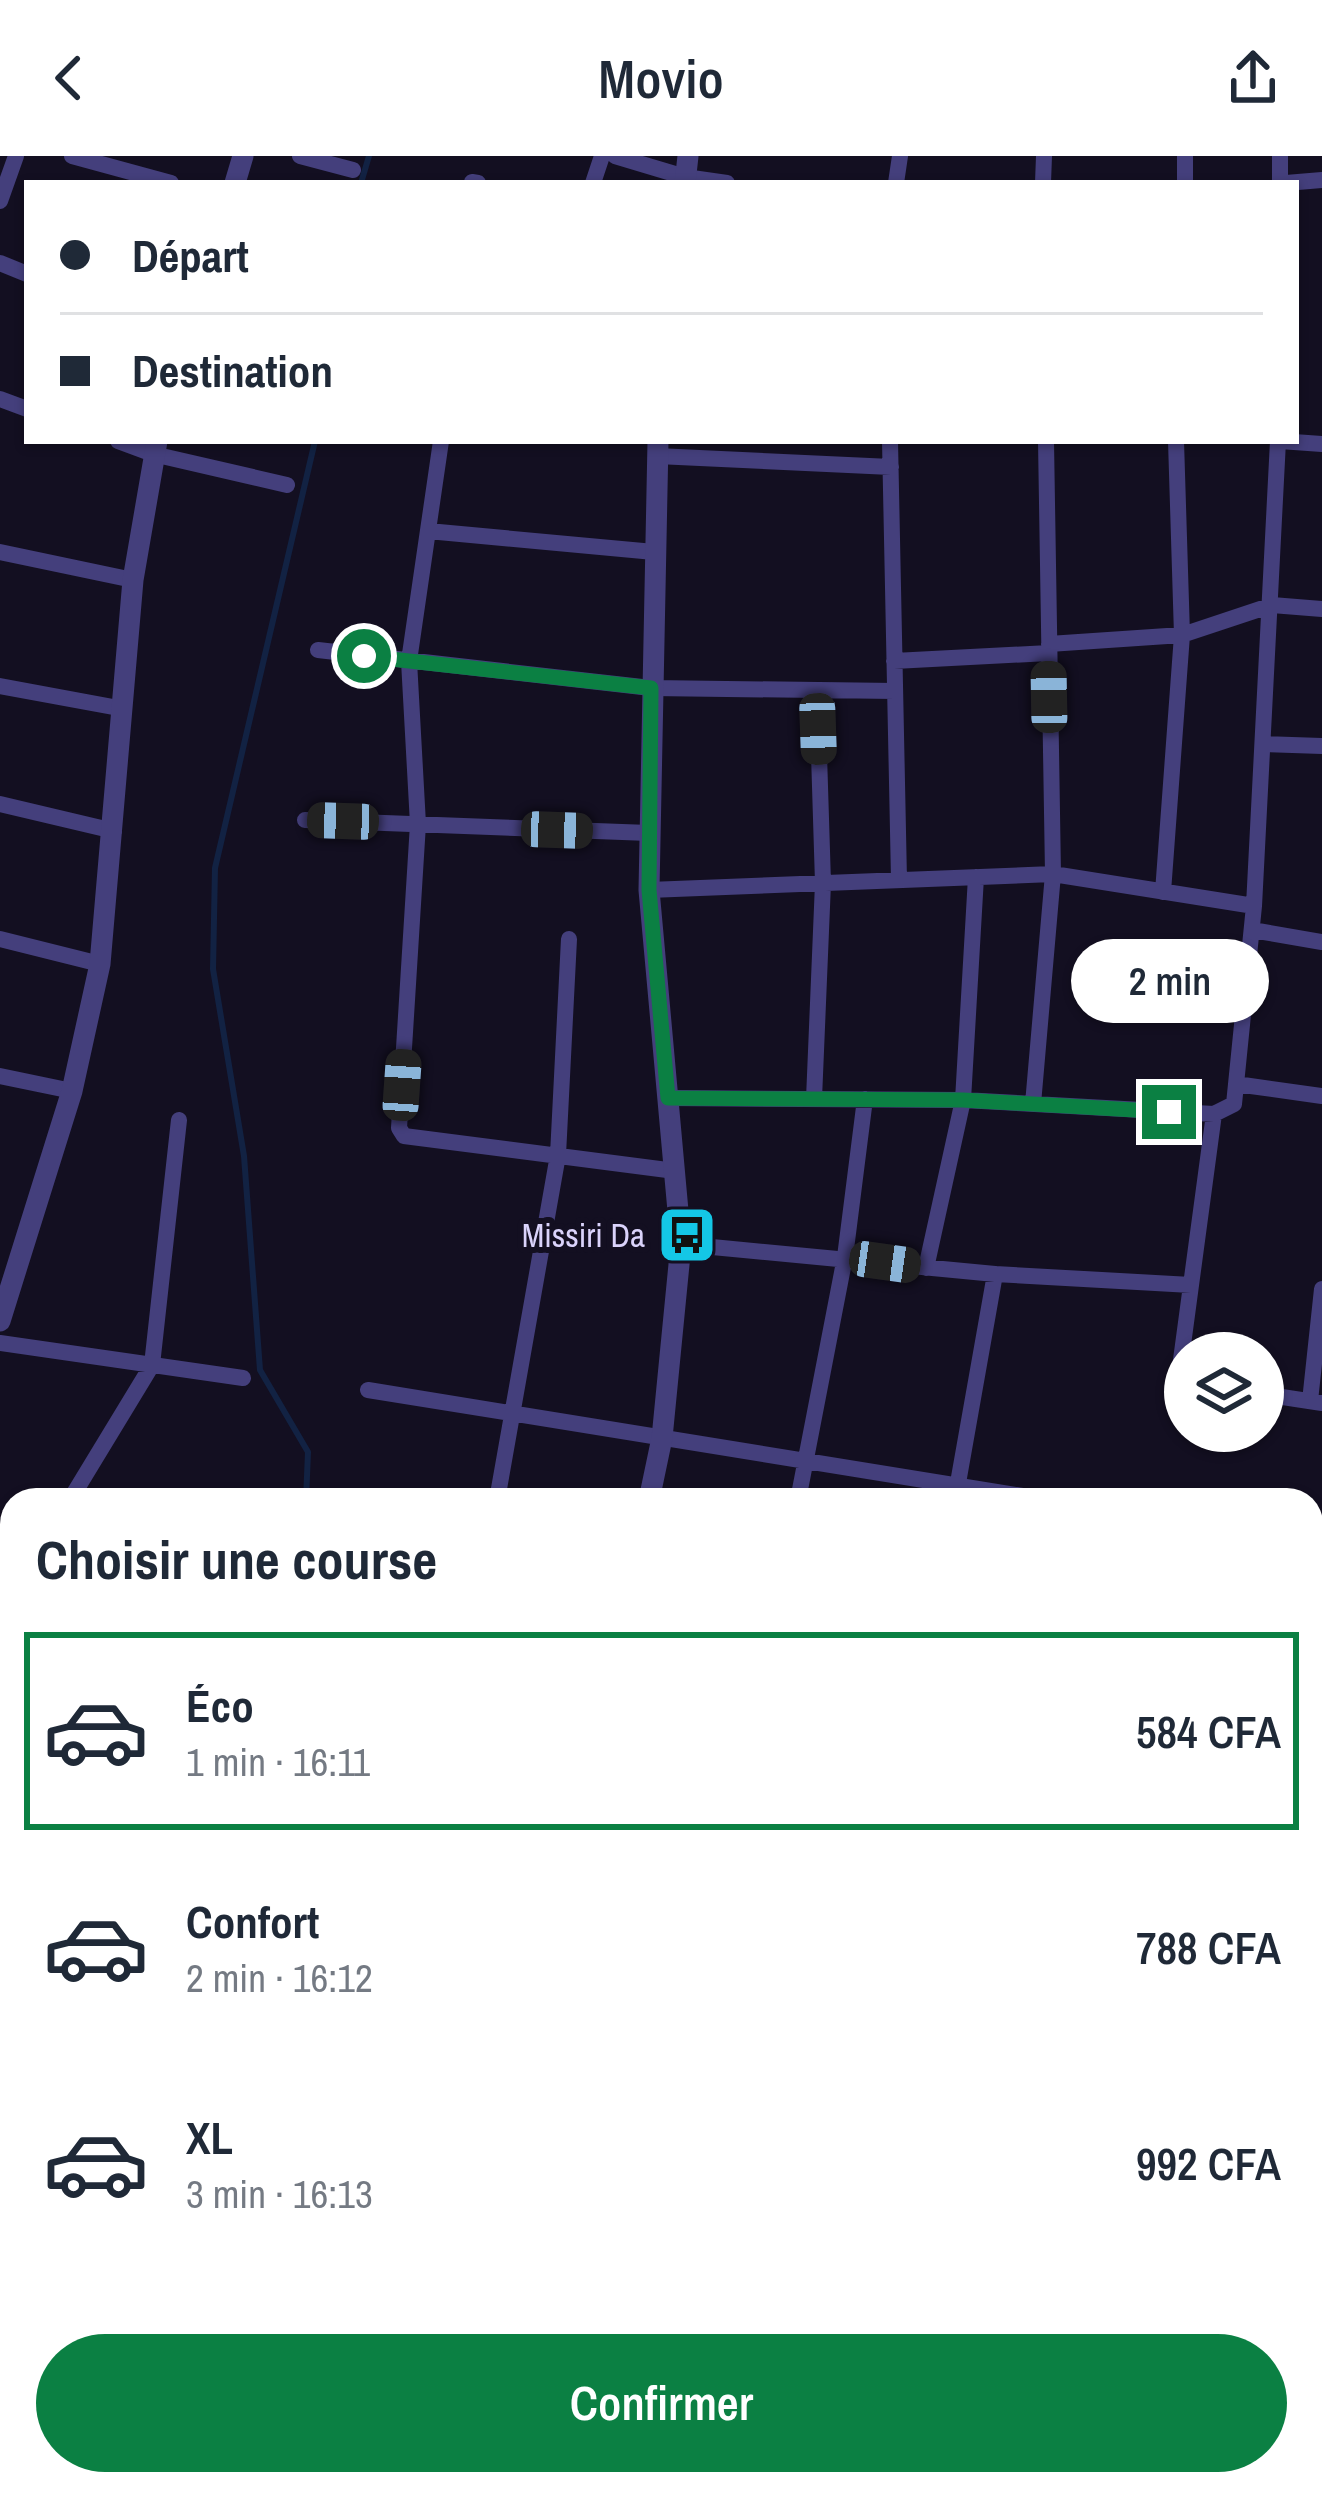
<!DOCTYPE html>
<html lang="fr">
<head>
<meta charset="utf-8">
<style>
  :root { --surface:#fff; --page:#f2f2f3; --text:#1f2937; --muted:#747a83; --line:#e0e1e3; --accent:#0b8043 }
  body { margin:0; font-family:"Archivo Narrow",sans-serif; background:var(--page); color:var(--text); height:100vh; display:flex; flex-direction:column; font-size:45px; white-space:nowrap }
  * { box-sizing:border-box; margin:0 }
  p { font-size:39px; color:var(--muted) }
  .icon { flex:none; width:66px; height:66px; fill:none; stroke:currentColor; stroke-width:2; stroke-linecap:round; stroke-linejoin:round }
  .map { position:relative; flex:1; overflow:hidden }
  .drawer { position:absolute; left:0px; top:1332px; width:1323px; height:1008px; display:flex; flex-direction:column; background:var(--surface); border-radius:36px 36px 0 0; box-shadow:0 3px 9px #0004 }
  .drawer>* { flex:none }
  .hud { position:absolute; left:24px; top:24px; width:1275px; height:264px; border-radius:0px; box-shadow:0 3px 9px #0004; display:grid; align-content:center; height:264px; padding:0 36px; background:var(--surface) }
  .controls { position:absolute; left:1164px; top:1176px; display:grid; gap:24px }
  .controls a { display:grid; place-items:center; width:120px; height:120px; border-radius:50%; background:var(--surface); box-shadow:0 3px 9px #0004; font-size:60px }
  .end { position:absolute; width:54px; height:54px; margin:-27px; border:15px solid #0b8043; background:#fff; box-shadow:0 0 0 6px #fff }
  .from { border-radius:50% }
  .bubble { position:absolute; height:84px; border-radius:42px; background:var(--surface); box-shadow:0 3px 9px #0004; font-size:39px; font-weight:600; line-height:84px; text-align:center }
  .car { position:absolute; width:36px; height:72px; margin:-36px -18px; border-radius:15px; box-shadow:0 0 9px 3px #0007; background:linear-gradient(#222 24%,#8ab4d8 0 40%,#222 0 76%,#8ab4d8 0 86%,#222 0) }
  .hud b { display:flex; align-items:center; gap:42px; height:114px; font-size:45px }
  .hud b+b { border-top:3px solid var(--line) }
  .hud i { width:30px; height:30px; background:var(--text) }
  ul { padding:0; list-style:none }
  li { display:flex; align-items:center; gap:36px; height:198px; margin:0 24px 18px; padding:0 12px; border:6px solid transparent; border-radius:0px }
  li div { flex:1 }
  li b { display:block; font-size:45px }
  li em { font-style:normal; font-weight:600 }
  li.on { border-color:var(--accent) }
  li>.icon { width:108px; height:108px; stroke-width:1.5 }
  h2 { padding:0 36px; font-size:54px; line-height:144px }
  .primary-button { display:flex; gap:24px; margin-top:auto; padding:24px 36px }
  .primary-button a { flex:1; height:138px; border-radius:72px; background:var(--accent); color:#fff; font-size:48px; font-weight:600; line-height:138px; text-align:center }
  header { display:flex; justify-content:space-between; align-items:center; height:156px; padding:0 36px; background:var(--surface); font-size:54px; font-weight:600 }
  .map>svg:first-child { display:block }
</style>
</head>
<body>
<header><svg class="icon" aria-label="back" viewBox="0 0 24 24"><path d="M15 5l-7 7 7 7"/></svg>Movio<svg class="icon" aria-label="share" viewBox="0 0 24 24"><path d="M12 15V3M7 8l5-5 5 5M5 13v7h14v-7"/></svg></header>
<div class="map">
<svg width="1322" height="2340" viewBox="0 0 1322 2340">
  <rect width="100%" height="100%" fill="#130f21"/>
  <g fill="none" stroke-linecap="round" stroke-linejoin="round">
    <path stroke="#122243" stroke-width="6" d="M 361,27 L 369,0
      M 306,1344 L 308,1296 L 260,1214 L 244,1000 L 213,813 L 215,712 L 315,285
      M 0,1380 L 12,1390
      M 0,1665 L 12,1660"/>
    <path stroke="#443f7c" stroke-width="16" d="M 72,0 L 171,27
      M 300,0 L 353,14
      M 615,0 L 685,21 L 727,27
      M 1185,0 L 1185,27
      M 472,26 L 478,27
      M 593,27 L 602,0
      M 896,27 L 900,0
      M 1043,27 L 1044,0
      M 1280,27 L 1280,0
      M 1286,27 L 1322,24
      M 0,45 L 16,0
      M 0,107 L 27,118
      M 0,243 L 27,253
      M 118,285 L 153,298 L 287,329
      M 441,285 L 409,505 L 418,668 L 399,972 L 404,980 L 675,1015
      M 890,285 L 899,724
      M 1280,285 L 1322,288
      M 657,300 L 891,311
      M 428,375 L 654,396
      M 0,396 L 133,424
      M 1049,488 L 1182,479 L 1272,449 L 1322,453
      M 318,494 L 651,532 L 895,535
      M 894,505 L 1049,497
      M 0,530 L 124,553
      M 1263,588 L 1322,590
      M 0,648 L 114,675
      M 305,664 L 649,677
      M 649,734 L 1053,718 L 1254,750
      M 1163,736 L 1182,479 L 1176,285
      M 1252,774 L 1322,786
      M 0,783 L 100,808
      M 0,920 L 72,935
      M 1236,928 L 1322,940
      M 668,942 L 963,944 L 1214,958 L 1234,948 L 1254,750 L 1278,285
      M 814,943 L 823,727 L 817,534
      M 1033,948 L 1053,718 L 1046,285
      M 681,1088 L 995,1118 L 1191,1129
      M 926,1112 L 963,944 L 976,721
      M 0,1187 L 243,1222
      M 1185,1227 L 1178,1226 L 1214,958
      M 368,1234 L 1047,1344
      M 1263,1238 L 1322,1247
      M 1310,1245 L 1322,1133
      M 70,1344 L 152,1209 L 179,964
      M 497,1344 L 558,999 L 569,783
      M 798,1344 L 845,1101 L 865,943
      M 955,1344 L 995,1118
      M 1311,1387 L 1322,1388
      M 0,1394 L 12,1398
      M 0,1487 L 12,1457
      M 1311,1540 L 1322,1542
      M 0,1618 L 12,1623
      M 1311,1692 L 1322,1692
      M 1311,1873 L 1322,1783
      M 0,1998 L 12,1998
      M 1311,2071 L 1322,2072
      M 1311,2281 L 1322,2284
      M 942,2328 L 980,2340
      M 109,2340 L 109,2328
      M 243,2340 L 243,2328
      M 547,2340 L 547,2328
      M 791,2340 L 805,2328
      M 1066,2340 L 1067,2328
      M 1204,2340 L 1205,2328"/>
    <path stroke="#443f7c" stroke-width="21" d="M 235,27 L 243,0
      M 685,27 L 688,0
      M 0,1165 L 72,935 L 100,808 L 133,424 L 157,285
      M 649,1344 L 662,1282 L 681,1088 L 649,734 L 658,285
      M 390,2328 L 390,2340"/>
  </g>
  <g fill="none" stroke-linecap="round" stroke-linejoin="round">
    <path stroke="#0b8043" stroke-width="15" d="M 364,500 L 651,532 L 649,734 L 668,942 L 963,944 L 1169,956"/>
  </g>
  <defs>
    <symbol id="bus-square" viewBox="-11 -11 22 22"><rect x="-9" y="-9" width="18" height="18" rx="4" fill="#14c7e6" stroke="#130f21"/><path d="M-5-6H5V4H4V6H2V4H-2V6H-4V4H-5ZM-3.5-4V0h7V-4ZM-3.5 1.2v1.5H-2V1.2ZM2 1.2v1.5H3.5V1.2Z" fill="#111"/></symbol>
  </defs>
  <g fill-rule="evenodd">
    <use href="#bus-square" x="654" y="1046" width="66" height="66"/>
  </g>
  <g text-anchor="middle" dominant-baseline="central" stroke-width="12" stroke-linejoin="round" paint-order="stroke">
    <g font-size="33" fill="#dad3fb" stroke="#130f21" text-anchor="end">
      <text x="645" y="1079">Missiri Da</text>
    </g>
  </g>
</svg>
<div class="controls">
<a><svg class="icon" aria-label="layers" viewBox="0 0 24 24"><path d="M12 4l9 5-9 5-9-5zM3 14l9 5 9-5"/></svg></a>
</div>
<i class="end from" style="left:364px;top:500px"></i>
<i class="end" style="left:1169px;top:956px"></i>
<div class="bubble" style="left:1071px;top:783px;width:198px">2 min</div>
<i class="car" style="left:1049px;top:541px;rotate:359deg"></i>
<i class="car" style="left:818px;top:573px;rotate:178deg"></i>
<i class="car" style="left:343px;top:665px;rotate:272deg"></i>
<i class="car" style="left:557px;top:674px;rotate:92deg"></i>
<i class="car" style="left:402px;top:929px;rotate:4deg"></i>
<i class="car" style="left:885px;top:1106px;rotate:98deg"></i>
<div class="hud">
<b><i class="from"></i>Départ</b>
<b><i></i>Destination</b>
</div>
<section class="drawer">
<h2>Choisir une course</h2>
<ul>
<li class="on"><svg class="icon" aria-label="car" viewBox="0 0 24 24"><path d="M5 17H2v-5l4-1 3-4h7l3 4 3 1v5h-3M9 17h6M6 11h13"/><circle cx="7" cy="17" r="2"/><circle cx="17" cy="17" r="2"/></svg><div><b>Éco</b><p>1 min · 16:11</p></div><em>584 CFA</em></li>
<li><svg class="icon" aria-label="car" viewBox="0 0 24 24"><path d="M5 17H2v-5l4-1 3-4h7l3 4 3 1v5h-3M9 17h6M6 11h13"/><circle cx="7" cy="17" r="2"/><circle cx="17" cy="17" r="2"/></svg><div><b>Confort</b><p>2 min · 16:12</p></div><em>788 CFA</em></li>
<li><svg class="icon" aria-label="car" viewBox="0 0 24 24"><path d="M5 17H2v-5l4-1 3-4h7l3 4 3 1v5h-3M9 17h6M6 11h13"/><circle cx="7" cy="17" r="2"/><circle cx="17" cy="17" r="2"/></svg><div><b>XL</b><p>3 min · 16:13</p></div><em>992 CFA</em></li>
</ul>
<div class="primary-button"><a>Confirmer</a></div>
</section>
</div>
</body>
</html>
